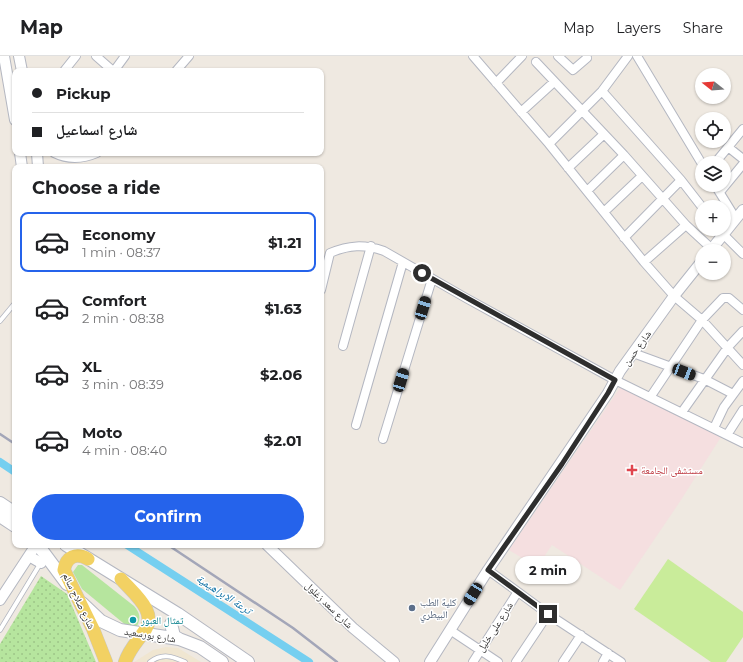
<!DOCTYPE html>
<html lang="en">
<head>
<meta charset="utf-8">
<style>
  :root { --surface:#fff; --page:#f6f6f6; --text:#202124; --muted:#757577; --line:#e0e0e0; --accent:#2563eb }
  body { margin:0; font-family:Montserrat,"Noto Naskh Arabic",sans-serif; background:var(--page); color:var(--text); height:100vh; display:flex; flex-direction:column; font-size:15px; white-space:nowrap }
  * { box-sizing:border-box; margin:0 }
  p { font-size:13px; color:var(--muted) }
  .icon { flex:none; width:22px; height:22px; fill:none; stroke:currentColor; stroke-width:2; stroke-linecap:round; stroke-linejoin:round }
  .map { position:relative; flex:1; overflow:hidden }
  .side { position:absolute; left:12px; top:108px; width:312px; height:384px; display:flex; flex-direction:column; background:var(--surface); border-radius:8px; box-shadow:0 1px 3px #0004 }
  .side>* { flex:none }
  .hud { position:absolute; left:12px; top:12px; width:312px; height:88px; border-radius:8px; box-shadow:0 1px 3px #0004; display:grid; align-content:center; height:88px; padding:0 20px; background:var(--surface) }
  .needle { width:26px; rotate:287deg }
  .fabs { position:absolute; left:695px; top:12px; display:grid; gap:8px }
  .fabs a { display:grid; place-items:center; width:36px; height:36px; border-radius:50%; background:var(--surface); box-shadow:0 1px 3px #0004; font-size:20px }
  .end { position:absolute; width:18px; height:18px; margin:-9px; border:5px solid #2e2e2e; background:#fff; box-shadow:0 0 0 2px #fff }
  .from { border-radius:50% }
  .bubble { position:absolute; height:28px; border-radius:14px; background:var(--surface); box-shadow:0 1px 3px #0004; font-size:13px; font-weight:700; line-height:28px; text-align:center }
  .car { position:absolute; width:12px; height:24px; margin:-12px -6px; border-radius:5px; box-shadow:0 0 3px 1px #0007; background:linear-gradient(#222 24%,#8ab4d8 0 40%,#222 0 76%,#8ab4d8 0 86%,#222 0) }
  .hud b { display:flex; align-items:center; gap:14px; height:38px; font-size:15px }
  .hud b+b { border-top:1px solid var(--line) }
  .hud i { width:10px; height:10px; background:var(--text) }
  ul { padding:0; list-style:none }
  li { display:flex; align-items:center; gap:12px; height:60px; margin:0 8px 6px; padding:0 12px; border:2px solid transparent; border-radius:8px }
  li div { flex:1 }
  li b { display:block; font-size:15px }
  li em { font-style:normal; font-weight:700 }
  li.active { border-color:var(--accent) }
  li>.icon { width:36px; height:36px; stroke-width:1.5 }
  h2 { padding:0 20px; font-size:18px; line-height:48px }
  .primary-button { display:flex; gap:8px; margin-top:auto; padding:8px 20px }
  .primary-button a { flex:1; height:46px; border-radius:24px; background:var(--accent); color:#fff; font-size:16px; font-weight:700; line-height:46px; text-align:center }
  header { display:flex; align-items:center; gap:24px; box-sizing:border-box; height:56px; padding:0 20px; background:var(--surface); border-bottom:1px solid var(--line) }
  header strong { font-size:19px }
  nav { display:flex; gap:22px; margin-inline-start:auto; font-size:14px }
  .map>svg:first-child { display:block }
</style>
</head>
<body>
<header>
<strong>Map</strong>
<nav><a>Map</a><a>Layers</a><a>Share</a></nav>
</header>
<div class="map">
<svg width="743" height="606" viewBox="0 0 743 606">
  <defs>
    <pattern id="park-dots" width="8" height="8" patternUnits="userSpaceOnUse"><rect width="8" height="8" fill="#b6e59e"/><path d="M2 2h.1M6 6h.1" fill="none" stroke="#9dc588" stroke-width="1.8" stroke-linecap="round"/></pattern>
  </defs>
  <rect width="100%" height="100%" fill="#efe9e1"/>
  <path fill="#f0e6d1" d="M 166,591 L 178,592 L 201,606 L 134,606 L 153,594 Z"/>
  <path fill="#f5dfe0" d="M 622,329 L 721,381 L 679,447 L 620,534 L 552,489 L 537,511 L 509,494 Z"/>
  <path fill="#b6e59e" d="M 78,509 L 82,509 L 134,550 C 140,557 141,562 137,570 L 128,571 L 82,533 L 73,516 Z"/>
  <path fill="url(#park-dots)" d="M 41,520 L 67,538 L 96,606 L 0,606 L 0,588 Z"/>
  <path fill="#c9ec9a" d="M 668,503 L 743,556 L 743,581 L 726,606 L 711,606 L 634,553 Z"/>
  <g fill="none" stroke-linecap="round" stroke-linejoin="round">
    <path stroke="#75cff0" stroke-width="8" d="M 0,406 L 15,416
      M 127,489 L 309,606"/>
    <defs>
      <path id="service" d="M 0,265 L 15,247
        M 0,574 L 40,508
        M 150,606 C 162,597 172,600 185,606"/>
      <path id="minor" d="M 96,0 L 113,15 L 114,15 L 125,0
        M 473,0 L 549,88 L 644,206 L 674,240 L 702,264 L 743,309
        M 558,0 L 573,14 L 587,2
        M 637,0 L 702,108
        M 536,6 L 624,99 L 686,169 L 712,193
        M 64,15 L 76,0
        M 176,15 L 189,0
        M 496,27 L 522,0
        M 602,35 L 681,124 L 702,151
        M 521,56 L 554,26
        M 549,88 L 602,35 L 628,0
        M 728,91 L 743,103
        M 54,97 C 68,104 83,103 97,97
        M 715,107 L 743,73
        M 568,112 L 603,79
        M 715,129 L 736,163
        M 587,135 L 624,99
        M 720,136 L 743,108
        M 604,156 L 642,120
        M 718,173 L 743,198
        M 624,182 L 681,124
        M 644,206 L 686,169
        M 321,234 L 330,197 C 349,189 364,188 384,195 L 466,242 L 615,324 L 743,387
        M 343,290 L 371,190
        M 633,297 L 704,323 L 733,338
        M 651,340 L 702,264 L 723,242 L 729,242 L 743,254
        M 682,356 L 728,291 L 743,275
        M 356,369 L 403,206
        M 714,372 L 724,351 L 743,325
        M 727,379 L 743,354
        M 383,383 L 432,223
        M 488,514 L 548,558 L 621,606
        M 450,574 L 498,606
        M 473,606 L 517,537
        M 516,606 L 548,558
        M 563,606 L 581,579
        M 603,606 L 608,597"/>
      <path id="tertiary" d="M 4,0 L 15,64
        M 19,0 L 22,15
        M 20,97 L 22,111
        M 37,97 L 38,111
        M 710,195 L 743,154
        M 267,489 L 353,572 L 394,606
        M 29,500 L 41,507
        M 0,544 L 36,489
        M 430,606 L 488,514 L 608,337 L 620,315 L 674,240 L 702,205"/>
      <path id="secondary" d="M 0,447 L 15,457
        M 0,460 L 15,470
        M 38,489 L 67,528
        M 66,489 L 178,558 L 248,606
        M 82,547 L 101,565 L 120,574 L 179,583 L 200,591 L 222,606
        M 178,558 L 171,568 L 174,580 L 179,583"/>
      <path id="primary" d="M 88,503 C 76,496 66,501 64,514 L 93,573 L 106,606
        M 121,523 C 134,538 160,557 143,577 C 136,587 129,594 125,606"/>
    </defs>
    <use href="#service" stroke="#b4b7c1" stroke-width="5.5"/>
    <use href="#minor" stroke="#b4b7c1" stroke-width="10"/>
    <use href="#tertiary" stroke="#b4b7c1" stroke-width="12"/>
    <use href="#secondary" stroke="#b4b7c1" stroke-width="14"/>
    <use href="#primary" stroke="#c9c9c9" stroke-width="14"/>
    <use href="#service" stroke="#fff" stroke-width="4"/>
    <use href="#minor" stroke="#fff" stroke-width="8"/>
    <use href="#tertiary" stroke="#fff" stroke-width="10"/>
    <use href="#secondary" stroke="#fff" stroke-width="12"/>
    <use href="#primary" stroke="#f2d163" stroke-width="13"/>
    <path stroke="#a3a6b8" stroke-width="2.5" d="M 0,378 L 15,388
      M 168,489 L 293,572 L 337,606"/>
  </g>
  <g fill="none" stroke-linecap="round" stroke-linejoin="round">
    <path stroke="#2e2e2e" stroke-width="5" d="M 422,217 L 615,324 L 608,337 L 562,408 L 488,514 L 548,558"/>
  </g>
  <path fill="#e0444e" stroke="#fff" stroke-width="1.5" d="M630 408h4v4h4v4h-4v4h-4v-4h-4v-4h4z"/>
  <circle fill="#5c6f8a" stroke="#fff" stroke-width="1.5" cx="412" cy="552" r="4"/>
  <circle fill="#0f9aa8" stroke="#fff" stroke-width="1.5" cx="133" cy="564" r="4"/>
  <g text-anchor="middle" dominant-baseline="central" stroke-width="3" stroke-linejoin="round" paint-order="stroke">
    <g font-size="10" fill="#2e2e2e" stroke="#fff">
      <text transform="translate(637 292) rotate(-54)">شارع حسن</text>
      <text transform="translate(79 545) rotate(64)">شارع صلاح سالم</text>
      <text transform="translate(329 549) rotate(44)">شارع سعد زغلول</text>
      <text transform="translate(495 571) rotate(-57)">شارع على خليل</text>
      <text transform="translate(150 579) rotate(9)">شارع بورسعيد</text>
    </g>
    <g font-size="10" fill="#be3a42" stroke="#fff" text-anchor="start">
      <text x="641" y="414">مستشفى الجامعة</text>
    </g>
    <g font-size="10" fill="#4e5e75" stroke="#fff" text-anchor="start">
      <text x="420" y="546">كلية الطب<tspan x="420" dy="12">البيطري</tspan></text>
    </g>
    <g font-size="10" fill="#0d838f" stroke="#fff" text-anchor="start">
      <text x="141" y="564">تمثال العبور</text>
    </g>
    <g font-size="11" font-style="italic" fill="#0d6fa3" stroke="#fff">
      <text transform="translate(224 538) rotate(33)">ترعة الابراهيمية</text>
    </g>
  </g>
</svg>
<div class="fabs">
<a><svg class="needle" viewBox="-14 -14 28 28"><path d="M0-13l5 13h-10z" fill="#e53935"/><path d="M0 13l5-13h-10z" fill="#757577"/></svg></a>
<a><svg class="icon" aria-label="locate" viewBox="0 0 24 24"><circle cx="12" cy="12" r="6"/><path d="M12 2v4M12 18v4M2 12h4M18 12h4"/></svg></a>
<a><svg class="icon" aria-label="layers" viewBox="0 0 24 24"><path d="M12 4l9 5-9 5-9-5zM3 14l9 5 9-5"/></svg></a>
<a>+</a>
<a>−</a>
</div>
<i class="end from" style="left:422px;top:217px"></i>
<i class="end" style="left:548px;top:558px"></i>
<div class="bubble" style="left:515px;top:500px;width:66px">2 min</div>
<i class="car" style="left:423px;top:252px;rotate:17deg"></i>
<i class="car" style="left:684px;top:316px;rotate:111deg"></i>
<i class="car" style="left:401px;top:324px;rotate:17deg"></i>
<i class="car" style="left:473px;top:538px;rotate:212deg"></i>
<div class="hud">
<b><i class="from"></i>Pickup</b>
<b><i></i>شارع اسماعيل</b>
</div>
<section class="side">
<h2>Choose a ride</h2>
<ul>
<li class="active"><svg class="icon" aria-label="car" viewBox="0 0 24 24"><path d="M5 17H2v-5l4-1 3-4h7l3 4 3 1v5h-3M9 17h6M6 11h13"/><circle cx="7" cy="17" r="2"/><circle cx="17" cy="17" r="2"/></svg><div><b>Economy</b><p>1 min · 08:37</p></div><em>$1.21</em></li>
<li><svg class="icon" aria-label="car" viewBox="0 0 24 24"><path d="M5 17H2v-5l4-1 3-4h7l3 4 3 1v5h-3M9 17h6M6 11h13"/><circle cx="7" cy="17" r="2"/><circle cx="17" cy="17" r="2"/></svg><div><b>Comfort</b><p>2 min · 08:38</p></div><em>$1.63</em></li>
<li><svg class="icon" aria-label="car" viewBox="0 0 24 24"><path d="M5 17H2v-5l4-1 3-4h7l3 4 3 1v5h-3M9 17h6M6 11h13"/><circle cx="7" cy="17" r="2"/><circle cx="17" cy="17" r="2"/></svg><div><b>XL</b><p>3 min · 08:39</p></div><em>$2.06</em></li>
<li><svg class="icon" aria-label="car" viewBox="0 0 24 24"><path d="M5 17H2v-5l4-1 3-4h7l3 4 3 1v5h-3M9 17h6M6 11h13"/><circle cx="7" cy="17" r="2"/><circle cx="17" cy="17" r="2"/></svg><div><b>Moto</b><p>4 min · 08:40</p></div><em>$2.01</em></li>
</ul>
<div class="primary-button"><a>Confirm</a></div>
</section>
</div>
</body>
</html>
